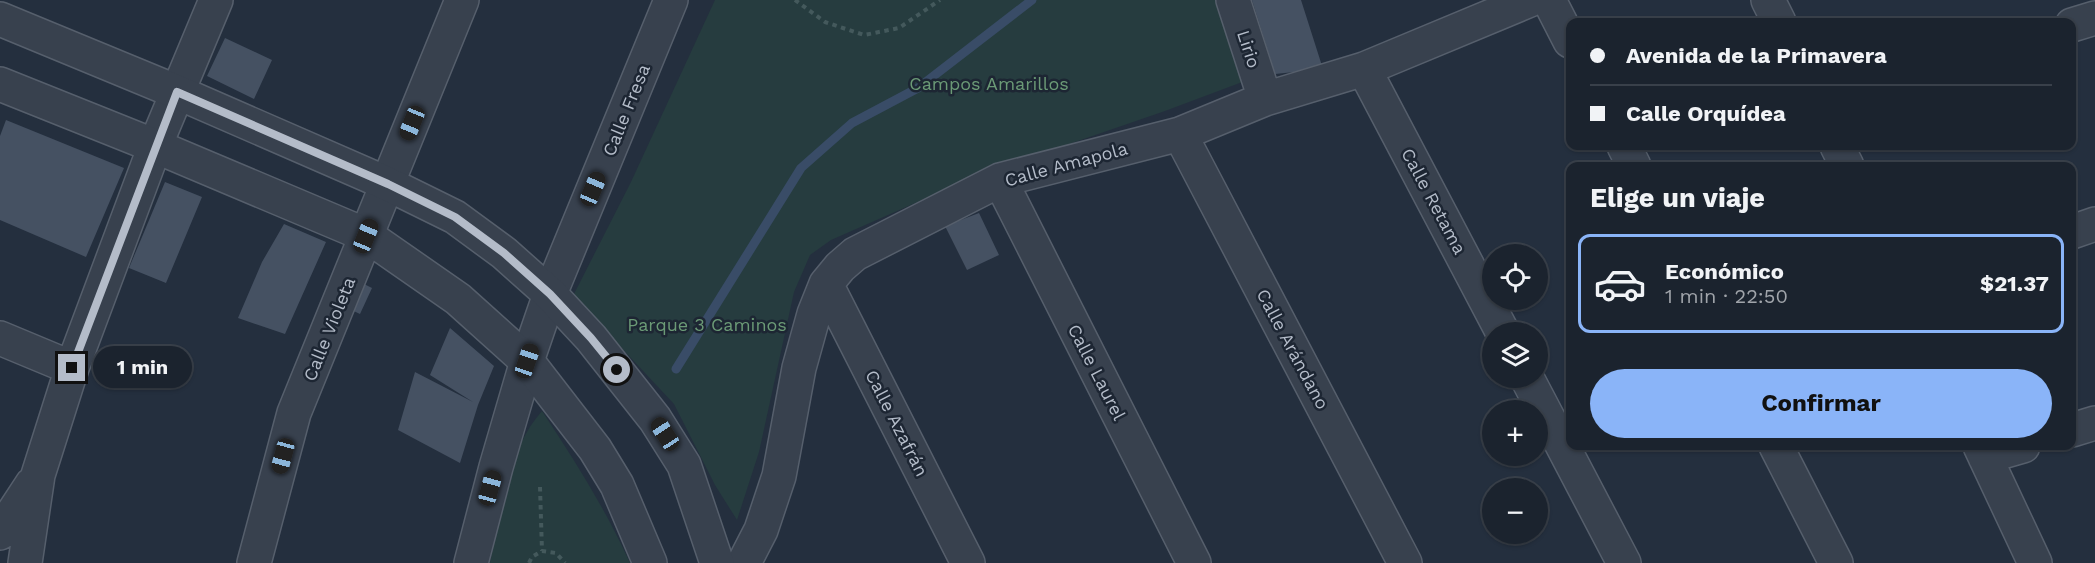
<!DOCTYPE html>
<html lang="es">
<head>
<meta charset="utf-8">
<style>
  :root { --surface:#1b232e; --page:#242b36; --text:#f1f3f6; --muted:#a0a4aa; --line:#39404a; --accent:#8ab4f8 }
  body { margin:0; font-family:"Work Sans",sans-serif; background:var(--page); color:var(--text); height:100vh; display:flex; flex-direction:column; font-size:22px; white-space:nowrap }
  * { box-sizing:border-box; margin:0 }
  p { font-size:20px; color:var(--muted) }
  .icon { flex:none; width:33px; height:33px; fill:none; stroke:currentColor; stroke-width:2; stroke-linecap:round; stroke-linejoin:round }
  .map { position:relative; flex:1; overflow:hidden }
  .drawer { position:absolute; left:1566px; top:162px; width:510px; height:288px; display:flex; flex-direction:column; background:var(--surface); border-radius:12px; box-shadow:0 2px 4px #0004,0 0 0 2px var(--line) }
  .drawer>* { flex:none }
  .guide { position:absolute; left:1566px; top:18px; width:510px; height:132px; border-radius:12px; box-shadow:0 2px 4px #0004,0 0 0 2px var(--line); display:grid; align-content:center; height:132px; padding:0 24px; background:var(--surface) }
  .buttons { position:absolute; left:1482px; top:244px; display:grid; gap:12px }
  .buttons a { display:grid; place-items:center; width:66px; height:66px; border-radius:50%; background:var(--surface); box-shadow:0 2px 4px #0004,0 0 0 2px var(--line); font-size:30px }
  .end { position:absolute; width:27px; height:27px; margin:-14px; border:8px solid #b4bcc9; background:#111; box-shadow:0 0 0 3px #111 }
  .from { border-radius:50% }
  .bubble { position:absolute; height:42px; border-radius:21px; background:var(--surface); box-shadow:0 2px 4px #0004,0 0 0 2px var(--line); font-size:20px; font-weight:700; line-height:42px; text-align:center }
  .car { position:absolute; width:18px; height:36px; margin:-18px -9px; border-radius:8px; box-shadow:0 0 4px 2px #0007; background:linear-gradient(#222 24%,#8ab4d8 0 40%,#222 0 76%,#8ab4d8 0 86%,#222 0) }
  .guide b { display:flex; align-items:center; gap:21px; height:57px; font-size:22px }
  .guide b+b { border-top:2px solid var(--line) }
  .guide i { width:15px; height:15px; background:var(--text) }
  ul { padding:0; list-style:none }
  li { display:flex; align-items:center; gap:18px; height:99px; margin:0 12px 9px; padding:0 12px; border:3px solid transparent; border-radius:12px }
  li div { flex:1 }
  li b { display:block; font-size:22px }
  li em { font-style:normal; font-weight:700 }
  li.on { border-color:var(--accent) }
  li>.icon { width:54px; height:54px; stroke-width:1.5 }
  h2 { padding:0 24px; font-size:27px; line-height:72px }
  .action { display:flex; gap:12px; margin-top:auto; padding:12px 24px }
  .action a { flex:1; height:69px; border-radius:36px; background:var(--accent); color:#111; font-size:24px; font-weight:700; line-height:69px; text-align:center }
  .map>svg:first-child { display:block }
</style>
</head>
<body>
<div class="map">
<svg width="2095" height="563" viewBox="0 0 2095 563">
  <rect width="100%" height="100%" fill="#242f3e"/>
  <path fill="#263c3f" d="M 715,0 L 1221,0 L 1245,81 L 1165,111 L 979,175 L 831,240 L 810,255 L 794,292 L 759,452 L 737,520 L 715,485 L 674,404 L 573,296 L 631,182 Z
    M 542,411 C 575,461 605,508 630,563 L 490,563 C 501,511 506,452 542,411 Z"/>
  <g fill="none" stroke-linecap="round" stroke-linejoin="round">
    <path stroke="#394c67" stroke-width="9" d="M 676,369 L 801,168 L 852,123 L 918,88 L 1032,0"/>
  </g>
  <path fill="#455162" d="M 1252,0 L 1301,0 L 1323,69 L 1275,74 Z
    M 225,38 L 272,60 L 254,99 L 207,76 Z
    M 6,120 L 124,168 L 86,257 L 0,220 L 0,136 Z
    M 165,182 L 202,197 L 166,283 L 129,268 Z
    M 979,213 L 999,255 L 967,270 L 945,226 Z
    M 284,224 L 326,242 L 285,334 L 238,318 L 262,262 Z
    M 356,280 L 372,288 L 360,314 L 345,307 Z
    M 450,328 L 494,366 L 478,405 L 460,463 L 398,430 L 415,372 L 473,402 L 430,375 Z"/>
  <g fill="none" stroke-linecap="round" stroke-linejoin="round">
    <defs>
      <path id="minor" d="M 1233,0 L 1265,99
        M 1549,0 L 1570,41
        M 1768,0 L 1779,22
        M 2072,25 L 2095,18
        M 1364,69 L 1503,333
        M 1180,134 L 1405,563
        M 1624,146 L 1634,166
        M 1837,146 L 1847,166
        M 1000,180 L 1194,563
        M 2072,232 L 2095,224
        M 826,284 L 968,563
        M 0,338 L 72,368
        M 1527,378 L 1624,563
        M 2072,430 L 2095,423
        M 1776,446 L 1836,563
        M 1980,446 L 2035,563
        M 1985,457 L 2023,446
        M 0,533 L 32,484
        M 25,563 L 38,475 L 72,368 L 155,146 L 216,0
        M 254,563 L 294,413 L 462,0
        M 471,563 L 496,467 L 527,361 L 550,294 L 671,0
        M 744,563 L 761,530 L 779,476 L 799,368 L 814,314 L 826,284 L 840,267 L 855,254 L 1000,180 L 1180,134 L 1265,99 L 1364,69 L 1530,0"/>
      <path id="tertiary" d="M 0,19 L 177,92 L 388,184 L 455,217 L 504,253 L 550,294 L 591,338 L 655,419 L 684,465 L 717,563
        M 0,84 L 155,146 L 366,235 L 458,299 L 527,361 L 595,449 L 617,485 L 650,563"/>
    </defs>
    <use href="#minor" stroke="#565f6c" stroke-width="36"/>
    <use href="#tertiary" stroke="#565f6c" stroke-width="36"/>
    <path stroke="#44595c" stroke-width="4" stroke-dasharray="4.5 4.5" stroke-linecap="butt" d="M 795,0 L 825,22 L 864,35 L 899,28 L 940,0
      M 540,487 L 542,551
      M 529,563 L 532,557 L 542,551 L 556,553 L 565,563"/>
    <use href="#minor" stroke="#38414e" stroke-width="33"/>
    <use href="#tertiary" stroke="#38414e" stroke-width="33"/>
  </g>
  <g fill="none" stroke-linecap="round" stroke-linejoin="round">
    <path stroke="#b4bcc9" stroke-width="8" d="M 72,368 L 177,92 L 388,184 L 455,217 L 504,253 L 550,294 L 591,338 L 617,370"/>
  </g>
  <g text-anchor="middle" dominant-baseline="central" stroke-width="5" stroke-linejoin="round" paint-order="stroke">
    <g font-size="18" fill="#b4bcc9" stroke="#1d2633">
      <text transform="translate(1249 49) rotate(72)">Lirio</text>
      <text transform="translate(626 110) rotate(-68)">Calle Fresa</text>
      <text transform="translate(1066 164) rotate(-15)">Calle Amapola</text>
      <text transform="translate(1434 201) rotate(62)">Calle Retama</text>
      <text transform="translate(329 329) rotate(-68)">Calle Violeta</text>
      <text transform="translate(1293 349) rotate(62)">Calle Arándano</text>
      <text transform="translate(1097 372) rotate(63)">Calle Laurel</text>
      <text transform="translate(897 423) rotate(63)">Calle Azafrán</text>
    </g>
    <g font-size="18" fill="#6b9a76" stroke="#1d2633">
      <text x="989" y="83">Campos Amarillos</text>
      <text x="707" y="324">Parque 3 Caminos</text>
    </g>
  </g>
</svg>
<div class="buttons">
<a><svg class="icon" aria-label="locate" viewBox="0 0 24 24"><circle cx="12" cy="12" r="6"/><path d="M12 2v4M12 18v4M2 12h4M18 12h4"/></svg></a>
<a><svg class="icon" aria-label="layers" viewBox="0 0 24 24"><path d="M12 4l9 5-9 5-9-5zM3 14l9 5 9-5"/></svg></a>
<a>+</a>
<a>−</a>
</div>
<i class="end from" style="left:617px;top:370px"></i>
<i class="end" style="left:72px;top:368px"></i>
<div class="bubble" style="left:93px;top:346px;width:99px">1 min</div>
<i class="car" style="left:412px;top:123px;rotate:202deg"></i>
<i class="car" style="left:593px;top:189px;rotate:23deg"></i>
<i class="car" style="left:366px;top:236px;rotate:22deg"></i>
<i class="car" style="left:527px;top:361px;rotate:19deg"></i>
<i class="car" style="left:665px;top:434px;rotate:327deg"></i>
<i class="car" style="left:283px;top:456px;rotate:195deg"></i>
<i class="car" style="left:490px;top:488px;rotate:15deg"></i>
<div class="guide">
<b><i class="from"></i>Avenida de la Primavera</b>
<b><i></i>Calle Orquídea</b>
</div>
<section class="drawer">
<h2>Elige un viaje</h2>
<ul>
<li class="on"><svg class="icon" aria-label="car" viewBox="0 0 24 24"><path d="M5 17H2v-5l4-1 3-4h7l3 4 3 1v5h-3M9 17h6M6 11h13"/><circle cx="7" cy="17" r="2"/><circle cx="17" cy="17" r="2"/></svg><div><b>Económico</b><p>1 min · 22:50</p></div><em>$21.37</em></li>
</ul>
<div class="action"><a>Confirmar</a></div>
</section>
</div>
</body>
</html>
